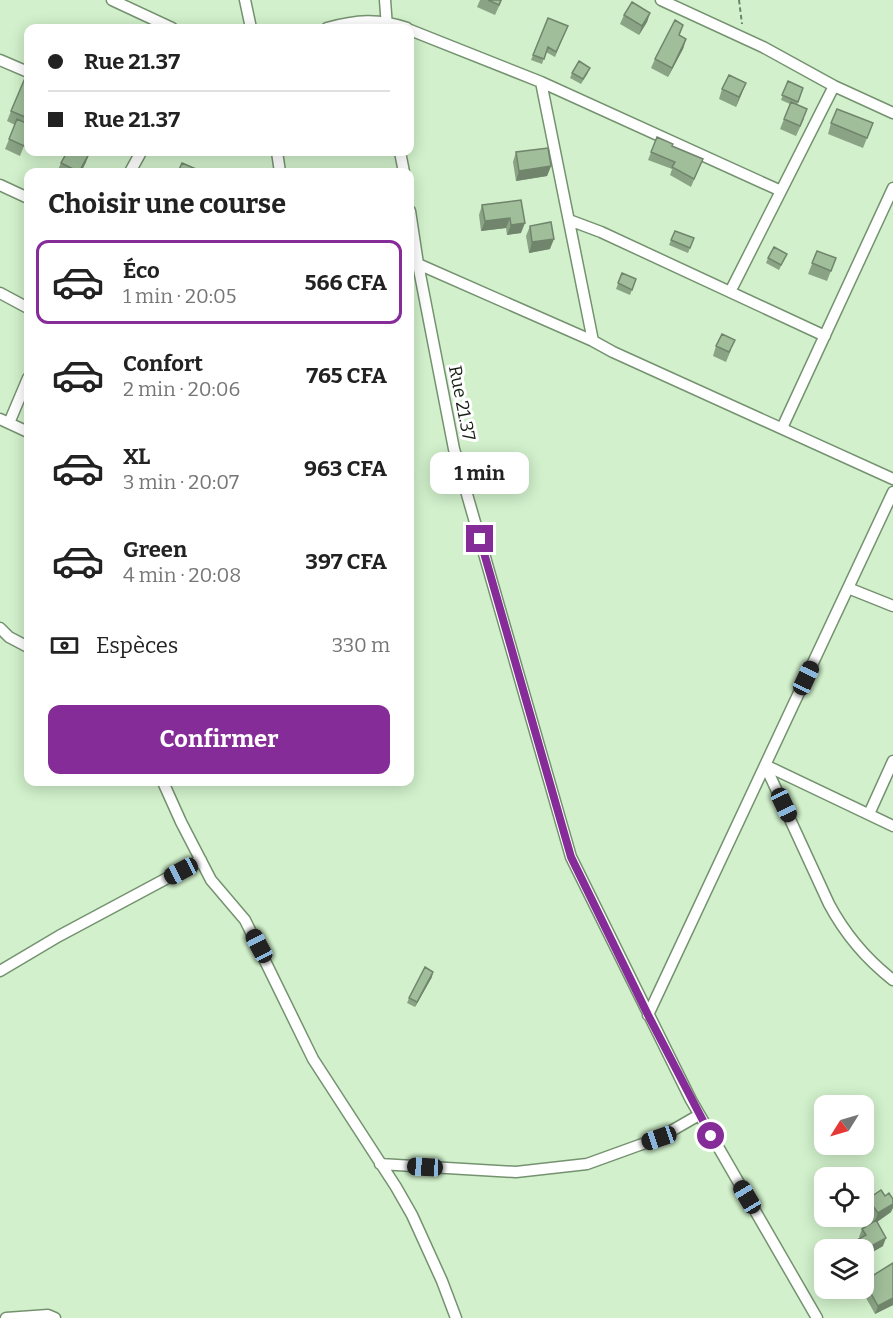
<!DOCTYPE html>
<html lang="fr">
<head>
<meta charset="utf-8">
<style>
  :root { --surface:#fff; --page:#f2f2f2; --text:#222; --muted:#767676; --line:#e0e0e0; --accent:#862c98 }
  body { margin:0; font-family:Bitter,serif; background:var(--page); color:var(--text); height:100vh; display:flex; flex-direction:column; font-size:22px; white-space:nowrap }
  * { box-sizing:border-box; margin:0 }
  p { font-size:20px; color:var(--muted) }
  .icon { flex:none; width:33px; height:33px; fill:none; stroke:currentColor; stroke-width:2; stroke-linecap:round; stroke-linejoin:round }
  .map { position:relative; flex:1; overflow:hidden }
  .drawer { position:absolute; left:24px; top:168px; width:390px; height:618px; display:flex; flex-direction:column; background:var(--surface); border-radius:12px; box-shadow:0 3px 15px #0003 }
  .drawer>* { flex:none }
  .hud { position:absolute; left:24px; top:24px; width:390px; height:132px; border-radius:12px; box-shadow:0 3px 15px #0003; display:grid; align-content:center; height:132px; padding:0 24px; background:var(--surface) }
  .needle { width:39px; rotate:233deg }
  .controls { position:absolute; left:814px; top:1095px; display:grid; gap:12px }
  .controls a { display:grid; place-items:center; width:60px; height:60px; border-radius:12px; background:var(--surface); box-shadow:0 3px 15px #0003; font-size:30px }
  .end { position:absolute; width:27px; height:27px; margin:-14px; border:8px solid #862c98; background:#fff; box-shadow:0 0 0 3px #fff }
  .from { border-radius:50% }
  .bubble { position:absolute; height:42px; border-radius:12px; background:var(--surface); box-shadow:0 3px 15px #0003; font-size:20px; font-weight:700; line-height:42px; text-align:center }
  .car { position:absolute; width:18px; height:36px; margin:-18px -9px; border-radius:8px; box-shadow:0 0 4px 2px #0007; background:linear-gradient(#222 24%,#8ab4d8 0 40%,#222 0 76%,#8ab4d8 0 86%,#222 0) }
  .hud b { display:flex; align-items:center; gap:21px; height:57px; font-size:22px }
  .hud b+b { border-top:2px solid var(--line) }
  .hud i { width:15px; height:15px; background:var(--text) }
  ul { padding:0; list-style:none }
  li { display:flex; align-items:center; gap:18px; height:84px; margin:0 12px 9px; padding:0 12px; border:3px solid transparent; border-radius:12px }
  li div { flex:1 }
  li b { display:block; font-size:22px }
  li em { font-style:normal; font-weight:700 }
  li.active { border-color:var(--accent) }
  li>.icon { width:54px; height:54px; stroke-width:1.5 }
  h2 { padding:0 24px; font-size:27px; line-height:72px }
  .pay { display:flex; align-items:center; gap:15px; height:66px; padding:0 24px; font-size:22px }
  .pay p { margin-inline-start:auto }
  .button { display:flex; gap:12px; margin-top:auto; padding:12px 24px }
  .button a { flex:1; height:69px; border-radius:12px; background:var(--accent); color:#fff; font-size:24px; font-weight:700; line-height:69px; text-align:center }
  .map>svg:first-child { display:block }
</style>
</head>
<body>
<div class="map">
<svg width="893" height="1318" viewBox="0 0 893 1318">
  <rect width="100%" height="100%" fill="#d1f0cb"/>
  <g fill="none" stroke-linecap="round" stroke-linejoin="round">
    <defs>
      <path id="street" d="M 112,0 L 172,28
        M 245,0 L 251,28
        M 385,0 L 387,27
        M 661,0 L 763,47 L 834,86 L 893,113
        M 327,28 C 356,20 378,18 407,28
        M 410,30 L 541,82 L 781,191
        M 0,60 L 28,72
        M 541,82 L 593,341
        M 277,152 L 280,172
        M 400,152 L 404,172
        M 130,172 L 141,152
        M 0,185 L 28,198
        M 410,211 L 418,264 L 454,449 L 571,857 L 691,1100 L 817,1318
        M 569,220 L 601,232 L 825,336
        M 418,264 L 593,341 L 613,352 L 893,479
        M 730,292 L 834,86
        M 0,293 L 28,308
        M 0,419 L 28,432
        M 9,423 L 28,378
        M 782,428 L 893,188
        M 848,588 L 893,606
        M 0,628 L 9,637 L 28,647
        M 765,765 L 829,904 C 845,934 866,959 893,980
        M 765,765 L 893,826
        M 163,782 L 181,822 L 211,880 L 245,920 L 313,1059 L 396,1187 L 412,1215 L 442,1281 L 456,1318
        M 869,814 L 893,761
        M 0,971 L 59,936 L 201,860
        M 648,1015 L 893,492
        M 380,1164 L 516,1172 L 587,1164 L 659,1138 L 699,1115
        M 6,1318 L 48,1315 L 55,1318"/>
    </defs>
    <use href="#street" stroke="#759270" stroke-width="13"/>
    <path stroke="#6e836a" stroke-width="2" stroke-dasharray="4.5 3" stroke-linecap="butt" d="M 739,0 L 742,24"/>
    <use href="#street" stroke="#fff" stroke-width="10"/>
  </g>
  <path fill="#8aa384" d="M 480,0 L 502,0 L 495,15 L 477,7 Z
    M 650,13 L 647,22 L 639,35 L 620,24 L 624,15 Z
    M 548,18 L 568,26 L 555,57 L 546,52 L 542,64 L 531,60 Z
    M 679,36 L 686,39 L 683,49 L 668,77 L 651,68 L 655,59 Z
    M 572,73 L 588,73 L 581,84 L 570,78 Z
    M 788,81 L 803,88 L 797,105 L 804,119 L 796,136 L 780,129 L 790,104 L 781,100 Z
    M 722,89 L 742,93 L 736,107 L 719,99 Z
    M 11,111 L 28,112 L 24,122 L 28,124 L 28,136 L 20,156 L 5,149 L 15,125 L 7,121 Z
    M 831,123 L 873,123 L 863,148 L 828,134 Z
    M 657,137 L 672,146 L 703,159 L 691,187 L 670,175 L 672,169 L 648,160 Z
    M 516,152 L 551,166 L 547,176 L 516,181 L 513,162 Z
    M 86,162 L 81,172 L 57,172 L 61,163 Z
    M 521,200 L 521,233 L 507,235 L 506,228 L 481,231 L 479,215 L 482,205 Z
    M 530,226 L 550,249 L 529,253 L 526,236 Z
    M 675,231 L 694,238 L 688,253 L 669,245 Z
    M 817,251 L 836,258 L 827,281 L 808,274 Z
    M 787,254 L 779,270 L 766,263 L 768,258 Z
    M 622,273 L 636,279 L 630,295 L 616,289 Z
    M 716,346 L 731,350 L 726,362 L 713,356 Z
    M 432,977 L 415,1007 L 407,1003 L 409,998 Z
    M 868,1199 L 891,1212 L 877,1222 L 883,1246 L 864,1257 L 864,1250 L 845,1250 L 846,1246 L 860,1238 L 859,1237 L 862,1229 L 873,1222 L 864,1209 Z
    M 893,1263 L 893,1305 L 875,1314 L 861,1289 L 864,1288 L 864,1281 Z"/>
  <path fill="#70856c" d="M 650,13 L 647,22 L 639,35 L 642,26 Z
    M 686,39 L 683,49 L 668,77 L 672,68 Z
    M 746,83 L 742,93 L 736,107 L 739,97 Z
    M 90,152 L 86,162 L 81,172 L 79,172 Z
    M 551,166 L 547,176 L 516,181 L 519,171 Z
    M 510,218 L 506,228 L 481,231 L 485,221 Z
    M 525,223 L 521,233 L 507,235 L 511,225 Z
    M 554,239 L 550,249 L 529,253 L 532,242 Z
    M 433,972 L 432,977 L 415,1007 L 417,1002 Z
    M 893,1204 L 893,1208 L 891,1212 L 874,1224 L 878,1213 Z
    M 886,1238 L 883,1246 L 864,1257 L 864,1250 Z
    M 893,1298 L 893,1305 L 875,1314 L 878,1306 Z"/>
  <path fill="#a0be9a" stroke="#70856c" stroke-width="1.5" d="M 488,0 L 501,0 L 499,5 Z
    M 632,2 L 650,13 L 642,26 L 624,15 Z
    M 548,18 L 568,26 L 556,52 L 548,47 L 544,59 L 533,55 Z
    M 675,20 L 683,25 L 679,35 L 686,39 L 672,68 L 655,59 Z
    M 579,61 L 590,68 L 583,79 L 572,73 Z
    M 28,71 L 28,110 L 25,117 L 11,111 Z
    M 729,75 L 746,83 L 739,97 L 722,89 Z
    M 788,81 L 803,88 L 798,102 L 782,95 Z
    M 791,102 L 807,109 L 800,126 L 784,119 Z
    M 837,109 L 873,123 L 867,138 L 831,123 Z
    M 17,119 L 28,124 L 28,134 L 24,146 L 9,139 Z
    M 657,137 L 673,144 L 672,146 L 703,159 L 694,179 L 672,167 L 675,162 L 651,152 Z
    M 548,148 L 551,166 L 519,171 L 516,152 Z
    M 67,152 L 90,152 L 79,172 L 61,163 Z
    M 182,163 L 203,172 L 178,172 Z
    M 521,200 L 525,223 L 511,225 L 510,218 L 485,221 L 482,205 Z
    M 551,222 L 554,239 L 532,242 L 530,226 Z
    M 675,231 L 694,238 L 690,248 L 671,240 Z
    M 774,247 L 787,254 L 781,265 L 768,258 Z
    M 817,251 L 836,258 L 831,271 L 812,263 Z
    M 622,273 L 636,279 L 632,290 L 618,283 Z
    M 722,334 L 735,340 L 729,352 L 716,346 Z
    M 425,967 L 433,972 L 417,1002 L 409,998 Z
    M 881,1190 L 885,1196 L 889,1193 L 893,1199 L 893,1204 L 878,1213 L 868,1199 Z
    M 876,1220 L 886,1238 L 864,1250 L 848,1250 L 846,1246 L 866,1235 L 862,1229 Z
    M 893,1263 L 893,1298 L 878,1306 L 864,1281 Z"/>
  <g fill="none" stroke-linecap="round" stroke-linejoin="round">
    <path stroke="#862c98" stroke-width="8" d="M 480,539 L 571,857 L 648,1015 L 711,1136"/>
  </g>
  <g text-anchor="middle" dominant-baseline="central" stroke-width="6" stroke-linejoin="round" paint-order="stroke">
    <g font-size="18" fill="#141f12" stroke="#fff">
      <text transform="translate(462 403) rotate(79)">Rue 21.37</text>
    </g>
  </g>
</svg>
<div class="controls">
<a><svg class="needle" viewBox="-14 -14 28 28"><path d="M0-13l5 13h-10z" fill="#e53935"/><path d="M0 13l5-13h-10z" fill="#767676"/></svg></a>
<a><svg class="icon" aria-label="locate" viewBox="0 0 24 24"><circle cx="12" cy="12" r="6"/><path d="M12 2v4M12 18v4M2 12h4M18 12h4"/></svg></a>
<a><svg class="icon" aria-label="layers" viewBox="0 0 24 24"><path d="M12 4l9 5-9 5-9-5zM3 14l9 5 9-5"/></svg></a>
</div>
<i class="end from" style="left:711px;top:1136px"></i>
<i class="end" style="left:480px;top:539px"></i>
<div class="bubble" style="left:430px;top:452px;width:99px">1 min</div>
<i class="car" style="left:806px;top:678px;rotate:25deg"></i>
<i class="car" style="left:784px;top:805px;rotate:155deg"></i>
<i class="car" style="left:181px;top:871px;rotate:242deg"></i>
<i class="car" style="left:259px;top:946px;rotate:332deg"></i>
<i class="car" style="left:659px;top:1138px;rotate:251deg"></i>
<i class="car" style="left:425px;top:1167px;rotate:273deg"></i>
<i class="car" style="left:747px;top:1197px;rotate:329deg"></i>
<div class="hud">
<b><i class="from"></i>Rue 21.37</b>
<b><i></i>Rue 21.37</b>
</div>
<section class="drawer">
<h2>Choisir une course</h2>
<ul>
<li class="active"><svg class="icon" aria-label="car" viewBox="0 0 24 24"><path d="M5 17H2v-5l4-1 3-4h7l3 4 3 1v5h-3M9 17h6M6 11h13"/><circle cx="7" cy="17" r="2"/><circle cx="17" cy="17" r="2"/></svg><div><b>Éco</b><p>1 min · 20:05</p></div><em>566 CFA</em></li>
<li><svg class="icon" aria-label="car" viewBox="0 0 24 24"><path d="M5 17H2v-5l4-1 3-4h7l3 4 3 1v5h-3M9 17h6M6 11h13"/><circle cx="7" cy="17" r="2"/><circle cx="17" cy="17" r="2"/></svg><div><b>Confort</b><p>2 min · 20:06</p></div><em>765 CFA</em></li>
<li><svg class="icon" aria-label="car" viewBox="0 0 24 24"><path d="M5 17H2v-5l4-1 3-4h7l3 4 3 1v5h-3M9 17h6M6 11h13"/><circle cx="7" cy="17" r="2"/><circle cx="17" cy="17" r="2"/></svg><div><b>XL</b><p>3 min · 20:07</p></div><em>963 CFA</em></li>
<li><svg class="icon" aria-label="car" viewBox="0 0 24 24"><path d="M5 17H2v-5l4-1 3-4h7l3 4 3 1v5h-3M9 17h6M6 11h13"/><circle cx="7" cy="17" r="2"/><circle cx="17" cy="17" r="2"/></svg><div><b>Green</b><p>4 min · 20:08</p></div><em>397 CFA</em></li>
</ul>
<div class="pay"><svg class="icon" aria-label="cash" viewBox="0 0 24 24"><path d="M3 7h18v10H3z"/><circle cx="12" cy="12" r="2"/></svg>Espèces<p>330 m</p></div>
<div class="button"><a>Confirmer</a></div>
</section>
</div>
</body>
</html>
